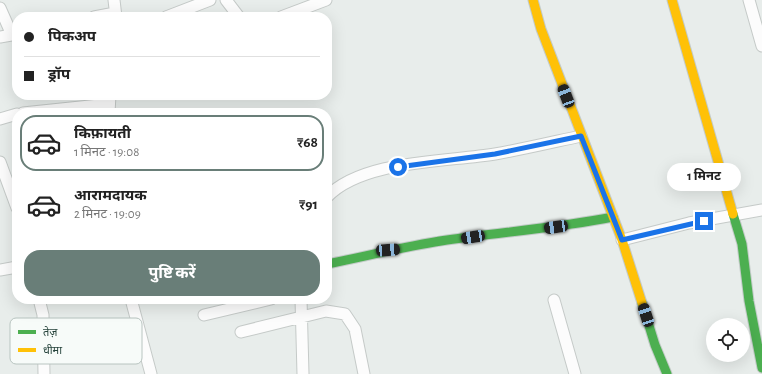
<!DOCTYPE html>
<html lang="hi">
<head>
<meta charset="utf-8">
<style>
  :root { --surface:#fff; --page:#f6f6f6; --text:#222; --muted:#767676; --line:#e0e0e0; --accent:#697e78 }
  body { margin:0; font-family:"Alegreya Sans","Noto Sans Devanagari",sans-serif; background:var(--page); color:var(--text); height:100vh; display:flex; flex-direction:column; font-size:15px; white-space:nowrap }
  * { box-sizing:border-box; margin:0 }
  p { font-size:13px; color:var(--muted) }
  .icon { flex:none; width:22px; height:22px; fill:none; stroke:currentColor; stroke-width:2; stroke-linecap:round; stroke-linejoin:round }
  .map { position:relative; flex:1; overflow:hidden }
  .side { position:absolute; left:12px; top:108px; width:320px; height:196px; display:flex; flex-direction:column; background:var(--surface); border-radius:16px; box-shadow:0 4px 16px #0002 }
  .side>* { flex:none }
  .guide { position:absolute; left:12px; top:12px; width:320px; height:88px; border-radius:16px; box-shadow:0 4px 16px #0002; display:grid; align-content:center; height:88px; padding:0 12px; background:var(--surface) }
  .controls { position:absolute; left:706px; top:318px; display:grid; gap:8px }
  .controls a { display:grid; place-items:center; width:44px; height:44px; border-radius:50%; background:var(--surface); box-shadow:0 4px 16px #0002; font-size:20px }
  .end { position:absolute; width:18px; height:18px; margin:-9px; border:5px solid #1a73e8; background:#fff; box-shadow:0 0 0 2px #fff }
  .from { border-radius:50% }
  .bubble { position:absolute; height:28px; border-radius:14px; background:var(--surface); box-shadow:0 4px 16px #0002; font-size:13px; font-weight:700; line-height:28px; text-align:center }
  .car { position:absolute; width:12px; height:24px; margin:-12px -6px; border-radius:5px; box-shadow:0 0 3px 1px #0007; background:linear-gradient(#222 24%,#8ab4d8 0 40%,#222 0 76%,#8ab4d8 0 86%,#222 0) }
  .guide b { display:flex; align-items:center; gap:14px; height:38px; font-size:15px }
  .guide b+b { border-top:1px solid var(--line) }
  .guide i { width:10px; height:10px; background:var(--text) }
  ul { padding:7px 0 0; list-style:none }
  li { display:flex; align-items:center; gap:12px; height:56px; margin:0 8px 6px; padding:0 4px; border:2px solid transparent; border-radius:16px }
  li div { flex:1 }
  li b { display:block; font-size:15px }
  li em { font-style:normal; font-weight:700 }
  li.on { border-color:var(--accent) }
  li>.icon { width:36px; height:36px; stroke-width:1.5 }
  .primary-button { display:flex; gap:8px; margin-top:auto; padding:8px 12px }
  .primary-button a { flex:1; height:46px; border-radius:16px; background:var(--accent); color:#fff; font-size:16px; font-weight:700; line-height:46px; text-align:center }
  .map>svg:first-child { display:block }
</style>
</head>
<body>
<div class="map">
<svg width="762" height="374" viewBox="0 0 762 374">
  <rect width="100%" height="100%" fill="#e8edeb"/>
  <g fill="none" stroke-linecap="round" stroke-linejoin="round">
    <defs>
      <path id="street" d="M 114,0 L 116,17
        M 226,0 L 239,17
        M 749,0 L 762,46
        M 0,8 L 12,35
        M 94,17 L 115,13
        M 166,17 L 210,0
        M 281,17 L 326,0
        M 0,37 L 17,34
        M 23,113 L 109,104
        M 109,113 L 110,95
        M 0,119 L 17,114
        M 0,162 L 17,208
        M 327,197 C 362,160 446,162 495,154 C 524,149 553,142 581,136
        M 622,240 L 689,223 L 762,210
        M 0,270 L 17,267
        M 39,299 L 43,315 L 44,374
        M 131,299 L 151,374
        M 301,299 L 303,374
        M 554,300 L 575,374
        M 204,315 L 271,299
        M 241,332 L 326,311 L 345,314 L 355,329 L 364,374"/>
      <path id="fast" d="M 733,214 L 742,244 L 749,301 L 762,368
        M 327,264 C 367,256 406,246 447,240 C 502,232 558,228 613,217
        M 642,303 L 655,345 L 667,374"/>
      <path id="slow" d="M 533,0 L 541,29 L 622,240 L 642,303
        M 672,0 L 733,214"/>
    </defs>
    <use href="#street" stroke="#c5cac8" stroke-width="13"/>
    <use href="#fast" stroke="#c3cbc8" stroke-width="11"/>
    <use href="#slow" stroke="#c3cbc8" stroke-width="11"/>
    <use href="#street" stroke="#fcfcfc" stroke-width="11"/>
    <use href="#fast" stroke="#4caf50" stroke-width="9"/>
    <use href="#slow" stroke="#ffc107" stroke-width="9"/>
  </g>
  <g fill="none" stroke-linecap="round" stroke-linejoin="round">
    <path stroke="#1a73e8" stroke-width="5" d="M 398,167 L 495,154 L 581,136 L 622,240 L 704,221"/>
  </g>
  <rect x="10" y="318" width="132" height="46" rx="6" fill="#f7fbf9" stroke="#b8c4c0" stroke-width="1"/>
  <rect x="18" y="330" width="18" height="4" fill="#4caf50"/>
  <rect x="18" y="348" width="18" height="4" fill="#ffc107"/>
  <g font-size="11" fill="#24423a">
    <text x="43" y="336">तेज़</text>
    <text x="43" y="354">धीमा</text>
  </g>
</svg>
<div class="controls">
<a><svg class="icon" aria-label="locate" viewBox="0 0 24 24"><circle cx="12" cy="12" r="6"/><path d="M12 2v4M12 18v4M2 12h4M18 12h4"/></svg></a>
</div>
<i class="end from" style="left:398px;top:167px"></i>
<i class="end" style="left:704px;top:221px"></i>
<div class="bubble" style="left:667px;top:163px;width:74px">1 मिनट</div>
<i class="car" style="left:566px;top:96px;rotate:339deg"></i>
<i class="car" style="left:556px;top:227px;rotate:262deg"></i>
<i class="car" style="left:473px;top:237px;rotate:261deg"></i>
<i class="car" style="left:388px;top:250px;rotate:86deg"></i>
<i class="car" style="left:646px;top:315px;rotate:342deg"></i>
<div class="guide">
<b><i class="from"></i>पिकअप</b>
<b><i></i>ड्रॉप</b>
</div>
<section class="side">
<ul>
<li class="on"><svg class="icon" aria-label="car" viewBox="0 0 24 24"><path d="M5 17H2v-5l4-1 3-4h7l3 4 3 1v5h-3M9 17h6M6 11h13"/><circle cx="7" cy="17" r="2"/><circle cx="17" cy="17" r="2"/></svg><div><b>किफ़ायती</b><p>1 मिनट · 19:08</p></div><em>₹68</em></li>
<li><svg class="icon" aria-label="car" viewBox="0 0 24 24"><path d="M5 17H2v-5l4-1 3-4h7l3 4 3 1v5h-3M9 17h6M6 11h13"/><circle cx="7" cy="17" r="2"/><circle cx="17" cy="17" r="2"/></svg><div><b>आरामदायक</b><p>2 मिनट · 19:09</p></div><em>₹91</em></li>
</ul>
<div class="primary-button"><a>पुष्टि करें</a></div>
</section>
</div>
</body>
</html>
